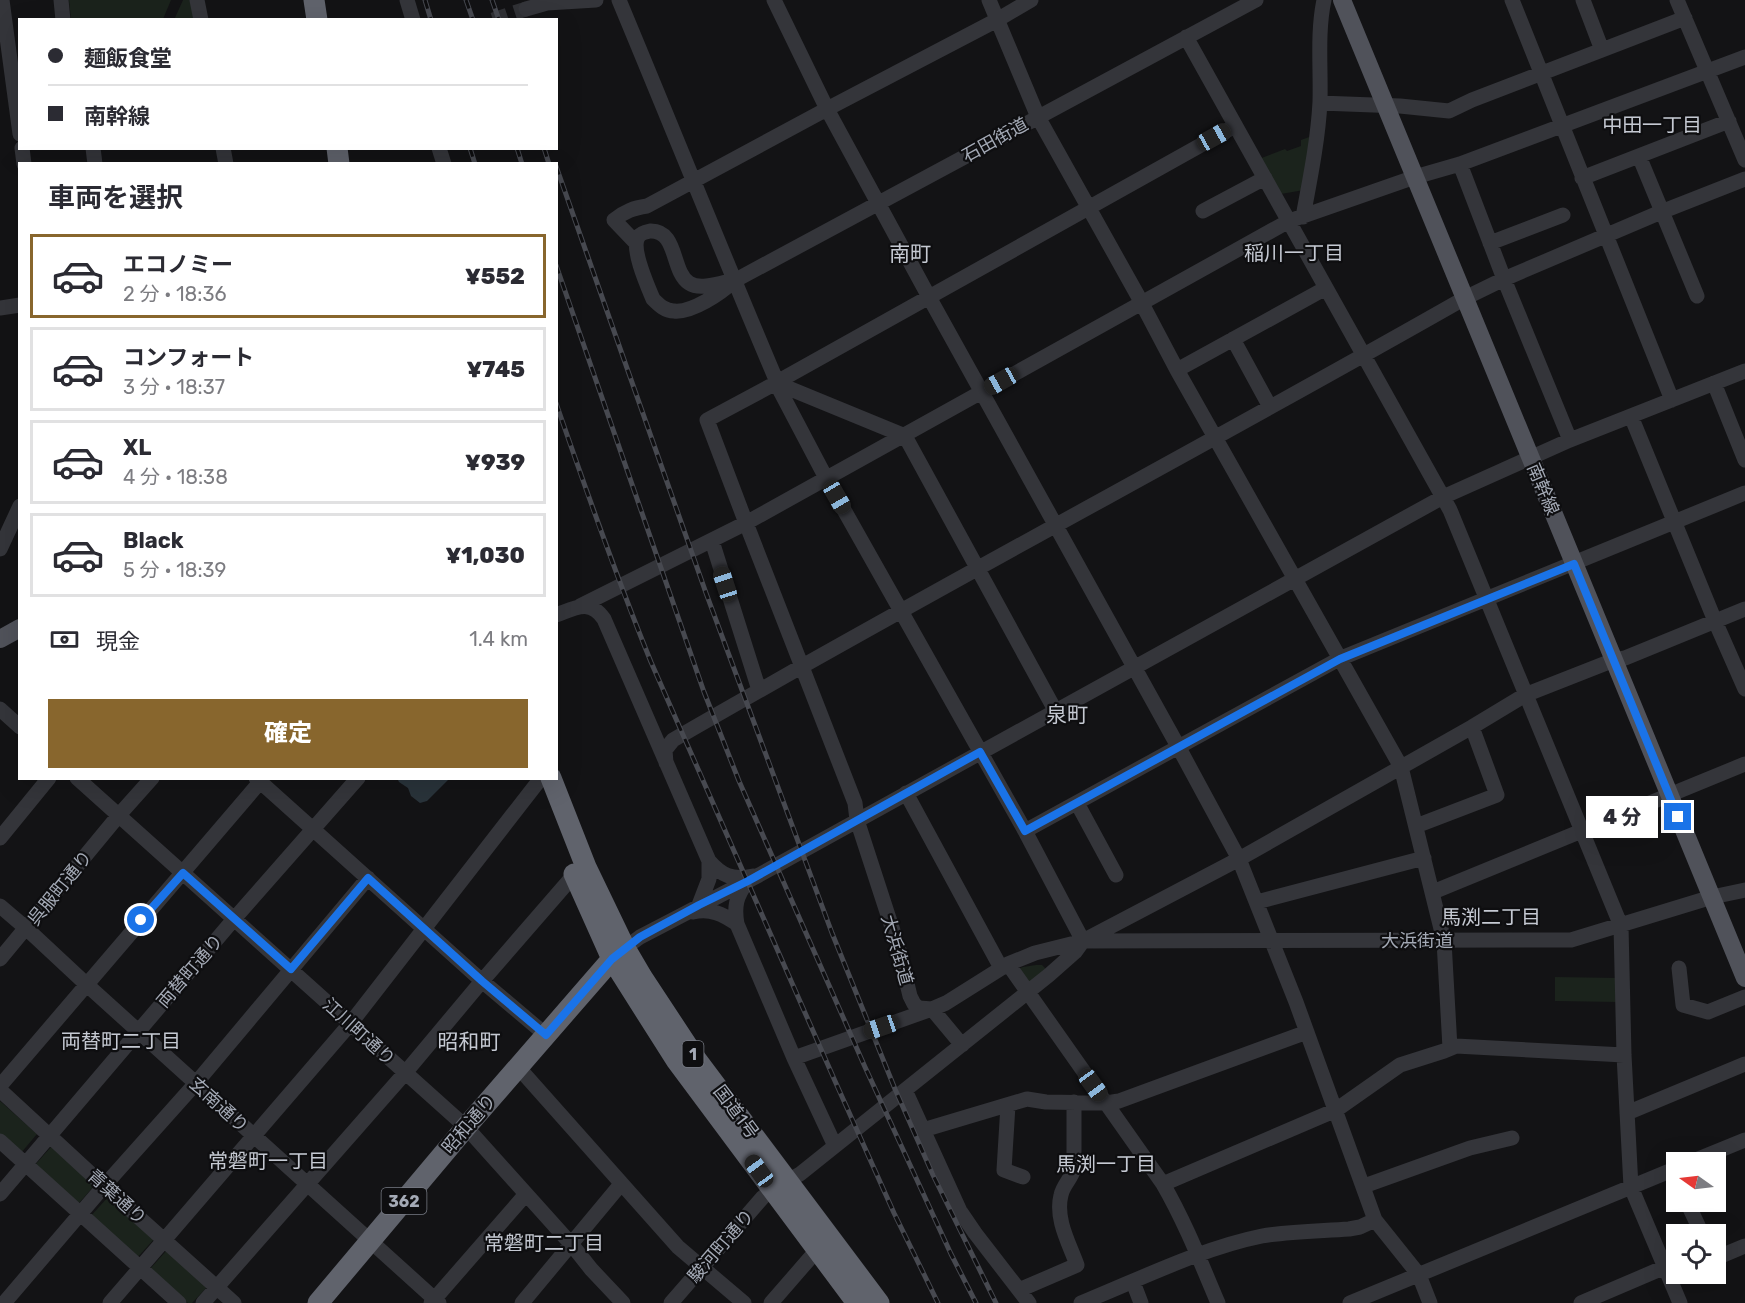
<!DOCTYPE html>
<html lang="ja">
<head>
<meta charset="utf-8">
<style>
  :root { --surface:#fff; --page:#f7f7f7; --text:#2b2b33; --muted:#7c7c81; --line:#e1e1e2; --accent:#88662d }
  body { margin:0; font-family:Rubik,"Noto Sans JP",sans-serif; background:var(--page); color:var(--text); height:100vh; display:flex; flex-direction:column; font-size:22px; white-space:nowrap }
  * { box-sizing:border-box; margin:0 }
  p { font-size:20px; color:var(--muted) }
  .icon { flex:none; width:33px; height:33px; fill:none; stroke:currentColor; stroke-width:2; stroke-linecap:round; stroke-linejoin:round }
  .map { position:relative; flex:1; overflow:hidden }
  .sheet { position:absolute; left:18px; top:162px; width:540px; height:618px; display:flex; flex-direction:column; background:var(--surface); border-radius:0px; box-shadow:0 6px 24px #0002 }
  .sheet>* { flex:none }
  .hud { position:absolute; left:18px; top:18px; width:540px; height:132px; border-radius:0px; box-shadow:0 6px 24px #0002; display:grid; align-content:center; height:132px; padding:0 30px; background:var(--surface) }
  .needle { width:39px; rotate:284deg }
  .buttons { position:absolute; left:1666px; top:1152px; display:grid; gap:12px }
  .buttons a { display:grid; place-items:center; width:60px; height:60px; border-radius:0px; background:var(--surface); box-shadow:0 6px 24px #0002; font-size:30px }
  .end { position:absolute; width:27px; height:27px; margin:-14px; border:8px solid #1a73e8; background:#fff; box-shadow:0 0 0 3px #fff }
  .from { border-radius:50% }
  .bubble { position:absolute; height:42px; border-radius:0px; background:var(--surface); box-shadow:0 6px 24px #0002; font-size:20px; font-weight:800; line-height:42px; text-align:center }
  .car { position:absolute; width:18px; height:36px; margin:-18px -9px; border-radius:8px; box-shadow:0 0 4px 2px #0007; background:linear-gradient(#222 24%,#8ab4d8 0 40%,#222 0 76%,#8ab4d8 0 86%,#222 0) }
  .hud b { display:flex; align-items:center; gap:21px; height:57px; font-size:22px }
  .hud b+b { border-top:2px solid var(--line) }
  .hud i { width:15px; height:15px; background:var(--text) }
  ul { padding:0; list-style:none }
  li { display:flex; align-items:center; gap:18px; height:84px; margin:0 12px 9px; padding:0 18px; border:3px solid var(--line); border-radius:0px }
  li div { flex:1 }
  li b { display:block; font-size:22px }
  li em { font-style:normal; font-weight:800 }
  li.selected { border-color:var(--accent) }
  li>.icon { width:54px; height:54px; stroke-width:1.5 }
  h2 { padding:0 30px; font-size:27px; line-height:72px }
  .pay { display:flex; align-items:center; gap:15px; height:66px; padding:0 30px; font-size:22px }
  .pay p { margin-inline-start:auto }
  .primary-button { display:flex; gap:12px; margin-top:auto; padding:12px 30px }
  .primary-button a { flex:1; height:69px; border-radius:0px; background:var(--accent); color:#fff; font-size:24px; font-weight:800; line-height:69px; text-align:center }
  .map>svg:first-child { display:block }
</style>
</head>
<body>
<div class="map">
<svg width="1745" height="1303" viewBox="0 0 1745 1303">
  <rect width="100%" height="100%" fill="#131315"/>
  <path fill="#1b231c" d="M 69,0 L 171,0 L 163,19 L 71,20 Z
    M 183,0 L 193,0 L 197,19 L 174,20 Z
    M 1312,136 L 1304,190 L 1281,194 L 1259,159 L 1285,149 L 1287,151 L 1301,146 L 1301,140 Z
    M 1036,965 L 1042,965 L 1045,968 L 1045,974 L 1027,989 L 1015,970 L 1023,967 Z
    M 1555,977 L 1618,978 L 1618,1002 L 1555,1001 Z
    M 0,1101 L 37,1134 L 21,1153 L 0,1135 Z
    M 51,1147 L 95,1185 L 78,1204 L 34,1166 Z
    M 109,1196 L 156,1237 L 136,1259 L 89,1218 Z
    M 167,1250 L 208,1286 L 192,1303 L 188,1303 L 149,1270 Z"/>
  <path fill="#29333a" d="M 397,778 L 449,778 L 449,779 L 427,801 L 420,803 L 411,796 L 408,788 L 399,782 Z"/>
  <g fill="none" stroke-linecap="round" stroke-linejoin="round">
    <path stroke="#303135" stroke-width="15" stroke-dasharray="15 8" stroke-linecap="butt" d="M 493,20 L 526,9"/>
    <path stroke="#34353a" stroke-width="15" d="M 2,0 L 20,134
      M 61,0 L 63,20
      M 197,0 L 201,20
      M 407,0 L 413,20
      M 619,0 C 672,127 723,255 777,382 L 776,383 L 905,436 L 1055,710
      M 774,0 L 827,109 L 929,297 L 1179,748 L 1239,859 L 1296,1002 L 1375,1220 L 1419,1275 L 1430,1303
      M 989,0 L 1038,117 L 1138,296 L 1177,370 L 1401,767 L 1444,941 L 1450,1048
      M 1512,0 L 1672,400
      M 1583,0 L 1602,50
      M 1677,0 L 1745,160
      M 526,9 L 547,3 L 596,0
      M 1186,37 L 1450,510 L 1621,926 L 1624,1055 L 1631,1187 L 1680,1303
      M 1320,103 L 1400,106 L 1449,111 L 1472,100 L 1685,18
      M 22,148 L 24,164
      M 93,148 L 95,164
      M 223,148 L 226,164
      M 439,148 L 444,164
      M 1639,156 L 1697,296
      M 1460,164 L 1504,279 L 1570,440
      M 1582,178 L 1729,121
      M 1203,211 L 1265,178
      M 1303,217 C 1310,179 1318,140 1320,102 C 1321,68 1317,33 1324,0
      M 636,243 L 614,220 C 625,211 634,208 647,206 L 827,109 L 997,20 L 1031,0
      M 1490,243 L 1563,215
      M 734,281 C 720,282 701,291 689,283 C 671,271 678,230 650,231 C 645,232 640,234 638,237 C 631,249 648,287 653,299 C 659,305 665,311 674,311 C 692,313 721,293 734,281 L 1256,0
      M 0,308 L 20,305
      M 1233,339 L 1270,407
      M 1177,370 L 1326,288
      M 777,382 L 1235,126
      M 1714,383 L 1745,460
      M 1631,416 L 1715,621 L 1745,689
      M 712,541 L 759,690
      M 0,549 L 20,506
      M 580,606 L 746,523 L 1289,221 L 1415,177 L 1460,164 L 1745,57
      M 556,615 C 575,608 590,598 604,619 L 709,861 L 709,879 L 699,905
      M 0,709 L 20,727
      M 666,763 L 665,750 L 673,740 C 935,588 1202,448 1465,298 L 1504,279 L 1661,212 L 1745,179
      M 77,778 L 466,1127 L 572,1245 L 591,1269 L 623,1303
      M 256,778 L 482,981 L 546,1035
      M 906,793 L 1001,968
      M 1077,803 L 1116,875
      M 1416,826 L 1497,795 L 1472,727
      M 1025,831 L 1339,659 L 1745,493
      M 0,838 L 49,778
      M 709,861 C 722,876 732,880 753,876
      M 1433,892 L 1745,764
      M 1257,902 L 1424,858
      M 0,906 L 27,929 L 86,984 L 439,1303
      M 693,912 C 710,908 723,914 737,924
      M 1083,941 L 1025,831 L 826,478 L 776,383 L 707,420 L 746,523 L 855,803 L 857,820 L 898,946 L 910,996 L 914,1004 L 919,1008 L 932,1009 L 946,1003 L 1008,964 L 1035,953 L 1083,941 L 1571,940 L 1712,897 L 1745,890
      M 625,948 L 640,937 L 759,875 L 1443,497 L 1570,440 L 1745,371
      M 0,959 L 119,815 L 152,778
      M 1008,964 L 1163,1184 C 1185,1222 1201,1263 1218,1303
      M 1679,968 L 1683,1005 L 1708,1012 L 1745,997
      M 794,1058 L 932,1009 L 962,1045
      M 518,1067 L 678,1247 L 744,1303
      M 0,1086 L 260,782
      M 0,1090 L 104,1186 L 234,1303
      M 905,1090 L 960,1211 L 975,1233 L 1029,1303
      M 1008,1105 L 1004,1170 L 1023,1177
      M 1627,1113 L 1745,1064
      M 923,1130 L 1027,1099 L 1046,1102 L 1106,1103 L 1119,1101 L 1307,1032
      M 0,1141 L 179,1303
      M 835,1146 L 1049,975 L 1075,952 L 1083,941 L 1239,859 L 1472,727 L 1525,695 L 1614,660 L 1625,658 L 1745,609
      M 1691,1162 L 1745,1140
      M 1163,1184 L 1336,1110 L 1400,1065 L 1444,1051 L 1456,1046 L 1624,1055
      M 1364,1186 L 1470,1148 L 1512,1138
      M 0,1194 L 234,919 L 358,778
      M 1687,1202 L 1702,1234
      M 1716,1258 L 1745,1246
      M 1133,1282 L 1141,1303
      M 1019,1290 L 1077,1265 C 1069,1243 1055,1219 1061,1195 C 1063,1185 1072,1178 1074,1168 L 1074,1102
      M 4,1303 L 104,1186 L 196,1083 L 368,878
      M 110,1303 L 350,1024 L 538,782
      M 203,1303 L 405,1073 L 482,981 L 574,875
      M 431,1303 L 526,1194
      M 522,1303 L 621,1184
      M 671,1303 L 763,1197 L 773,1189 L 800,1174 L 835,1146 L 794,1058 L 737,924 C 734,907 736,896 747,882
      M 771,1303 L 817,1250
      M 1081,1303 C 1138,1280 1202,1248 1262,1236 C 1290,1231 1320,1231 1349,1229 L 1360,1227 L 1375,1220
      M 1350,1303 L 1677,1168
      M 1581,1303 L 1665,1267"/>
    <path stroke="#50525a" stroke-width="18" d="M 1342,0 L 1745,978
      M 0,639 L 20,628"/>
    <path stroke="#60636c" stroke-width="21" d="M 314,0 L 317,20
      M 337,148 L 339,164
      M 551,778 L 586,867 L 625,948 L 642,977 L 696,1059 L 879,1303
      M 574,874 L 612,959 L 676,1060 L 857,1303
      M 318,1303 L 466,1127 L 612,959 L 622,950"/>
    <defs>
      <path id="rail" d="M 425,0 L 431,20
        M 466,0 L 473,20
        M 492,0 L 499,20
        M 470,148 L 475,164
        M 517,148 L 522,164
        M 544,148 L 549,164
        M 556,166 L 706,593 L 832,933 L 895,1089 L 933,1175 L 996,1303
        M 556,265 L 704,692 L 739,781 L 865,1067 L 951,1254 L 976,1303
        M 556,403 C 586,490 616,576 651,662 L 835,1081 L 894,1213 L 938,1303"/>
    </defs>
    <use href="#rail" stroke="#474950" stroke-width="5"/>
    <use href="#rail" stroke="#0e0e10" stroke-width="3" stroke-dasharray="9" stroke-linecap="butt"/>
  </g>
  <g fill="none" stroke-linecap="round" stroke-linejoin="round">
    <path stroke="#1a73e8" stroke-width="8" d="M 141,920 L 183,873 L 291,969 L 368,878 L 482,981 L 546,1035 L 612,959 L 640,937 L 699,905 L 748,881 L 980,752 L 1025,831 L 1340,659 L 1574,564 L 1678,817"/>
  </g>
  <g text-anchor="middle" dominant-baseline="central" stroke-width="4.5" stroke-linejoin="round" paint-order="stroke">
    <g fill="#0e0e10" stroke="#777b84" stroke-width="1.5">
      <rect x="682.5" y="1041" width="21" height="26" rx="4.5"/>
      <rect x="381.5" y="1188" width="45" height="26" rx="4.5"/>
    </g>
    <g font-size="16" font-weight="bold" fill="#a4aab6">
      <text x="693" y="1054">1</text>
      <text x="404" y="1201">362</text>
    </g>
    <g font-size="18" fill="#a4aab6" stroke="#0e0e10">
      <text transform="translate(995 140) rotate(-29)">石田街道</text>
      <text transform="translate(1543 489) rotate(67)">南幹線</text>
      <text transform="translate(60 888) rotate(-51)">呉服町通り</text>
      <text x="1417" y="941">大浜街道</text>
      <text transform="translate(897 950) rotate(74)">大浜街道</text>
      <text transform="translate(190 971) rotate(-49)">両替町通り</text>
      <text transform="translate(359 1032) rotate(42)">江川町通り</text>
      <text transform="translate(219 1105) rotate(42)">玄南通り</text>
      <text transform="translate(736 1112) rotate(53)">国道1号</text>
      <text transform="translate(469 1124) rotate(-49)">昭和通り</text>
      <text transform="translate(117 1197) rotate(42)">青葉通り</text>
      <text transform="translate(721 1246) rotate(-49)">駿河町通り</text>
    </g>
    <g font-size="20" fill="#c5c9d2" stroke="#0e0e10">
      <text x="1652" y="125">中田一丁目</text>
      <text x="1294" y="253">稲川一丁目</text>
      <text x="1491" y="917">馬渕二丁目</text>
      <text x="121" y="1041">両替町二丁目</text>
      <text x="268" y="1161">常磐町一丁目</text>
      <text x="1106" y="1164">馬渕一丁目</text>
      <text x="544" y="1243">常磐町二丁目</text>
    </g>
    <g font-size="21" fill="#c5c9d2" stroke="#0e0e10">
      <text x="910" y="253">南町</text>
      <text x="1067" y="714">泉町</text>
      <text x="469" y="1041">昭和町</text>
    </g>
  </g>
</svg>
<div class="buttons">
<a><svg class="needle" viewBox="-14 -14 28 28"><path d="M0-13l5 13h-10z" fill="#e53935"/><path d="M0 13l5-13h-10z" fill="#7c7c81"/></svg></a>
<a><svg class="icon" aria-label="locate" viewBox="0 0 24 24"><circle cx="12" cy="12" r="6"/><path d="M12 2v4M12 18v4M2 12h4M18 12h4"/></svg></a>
</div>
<i class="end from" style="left:141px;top:920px"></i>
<i class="end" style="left:1678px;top:817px"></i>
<div class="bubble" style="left:1586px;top:796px;width:72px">4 分</div>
<i class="car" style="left:1214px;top:137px;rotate:61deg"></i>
<i class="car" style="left:1001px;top:381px;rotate:241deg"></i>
<i class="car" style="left:837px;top:497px;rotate:150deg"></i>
<i class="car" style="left:725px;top:584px;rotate:342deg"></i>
<i class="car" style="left:881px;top:1027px;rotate:251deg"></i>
<i class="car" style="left:1093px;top:1085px;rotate:144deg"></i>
<i class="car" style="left:759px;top:1171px;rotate:324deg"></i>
<div class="hud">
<b><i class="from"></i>麺飯食堂</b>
<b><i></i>南幹線</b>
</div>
<section class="sheet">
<h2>車両を選択</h2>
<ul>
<li class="selected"><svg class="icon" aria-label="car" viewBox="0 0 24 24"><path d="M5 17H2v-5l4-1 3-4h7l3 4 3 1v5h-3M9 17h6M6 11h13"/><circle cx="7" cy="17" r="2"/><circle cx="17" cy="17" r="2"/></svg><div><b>エコノミー</b><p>2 分 · 18:36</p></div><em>¥552</em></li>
<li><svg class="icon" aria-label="car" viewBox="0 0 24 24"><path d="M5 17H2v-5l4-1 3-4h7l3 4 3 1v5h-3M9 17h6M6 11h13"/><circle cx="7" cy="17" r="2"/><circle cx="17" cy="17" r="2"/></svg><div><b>コンフォート</b><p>3 分 · 18:37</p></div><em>¥745</em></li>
<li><svg class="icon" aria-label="car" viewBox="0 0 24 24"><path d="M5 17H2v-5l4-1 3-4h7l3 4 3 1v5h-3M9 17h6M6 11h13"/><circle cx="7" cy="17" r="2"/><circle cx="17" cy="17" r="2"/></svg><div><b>XL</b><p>4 分 · 18:38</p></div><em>¥939</em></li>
<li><svg class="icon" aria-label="car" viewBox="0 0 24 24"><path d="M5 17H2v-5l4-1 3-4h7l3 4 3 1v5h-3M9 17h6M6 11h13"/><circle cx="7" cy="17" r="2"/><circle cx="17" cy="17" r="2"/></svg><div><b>Black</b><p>5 分 · 18:39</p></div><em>¥1,030</em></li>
</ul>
<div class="pay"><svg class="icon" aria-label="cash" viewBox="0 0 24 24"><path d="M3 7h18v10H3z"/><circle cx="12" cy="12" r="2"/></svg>現金<p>1.4 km</p></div>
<div class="primary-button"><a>確定</a></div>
</section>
</div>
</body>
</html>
